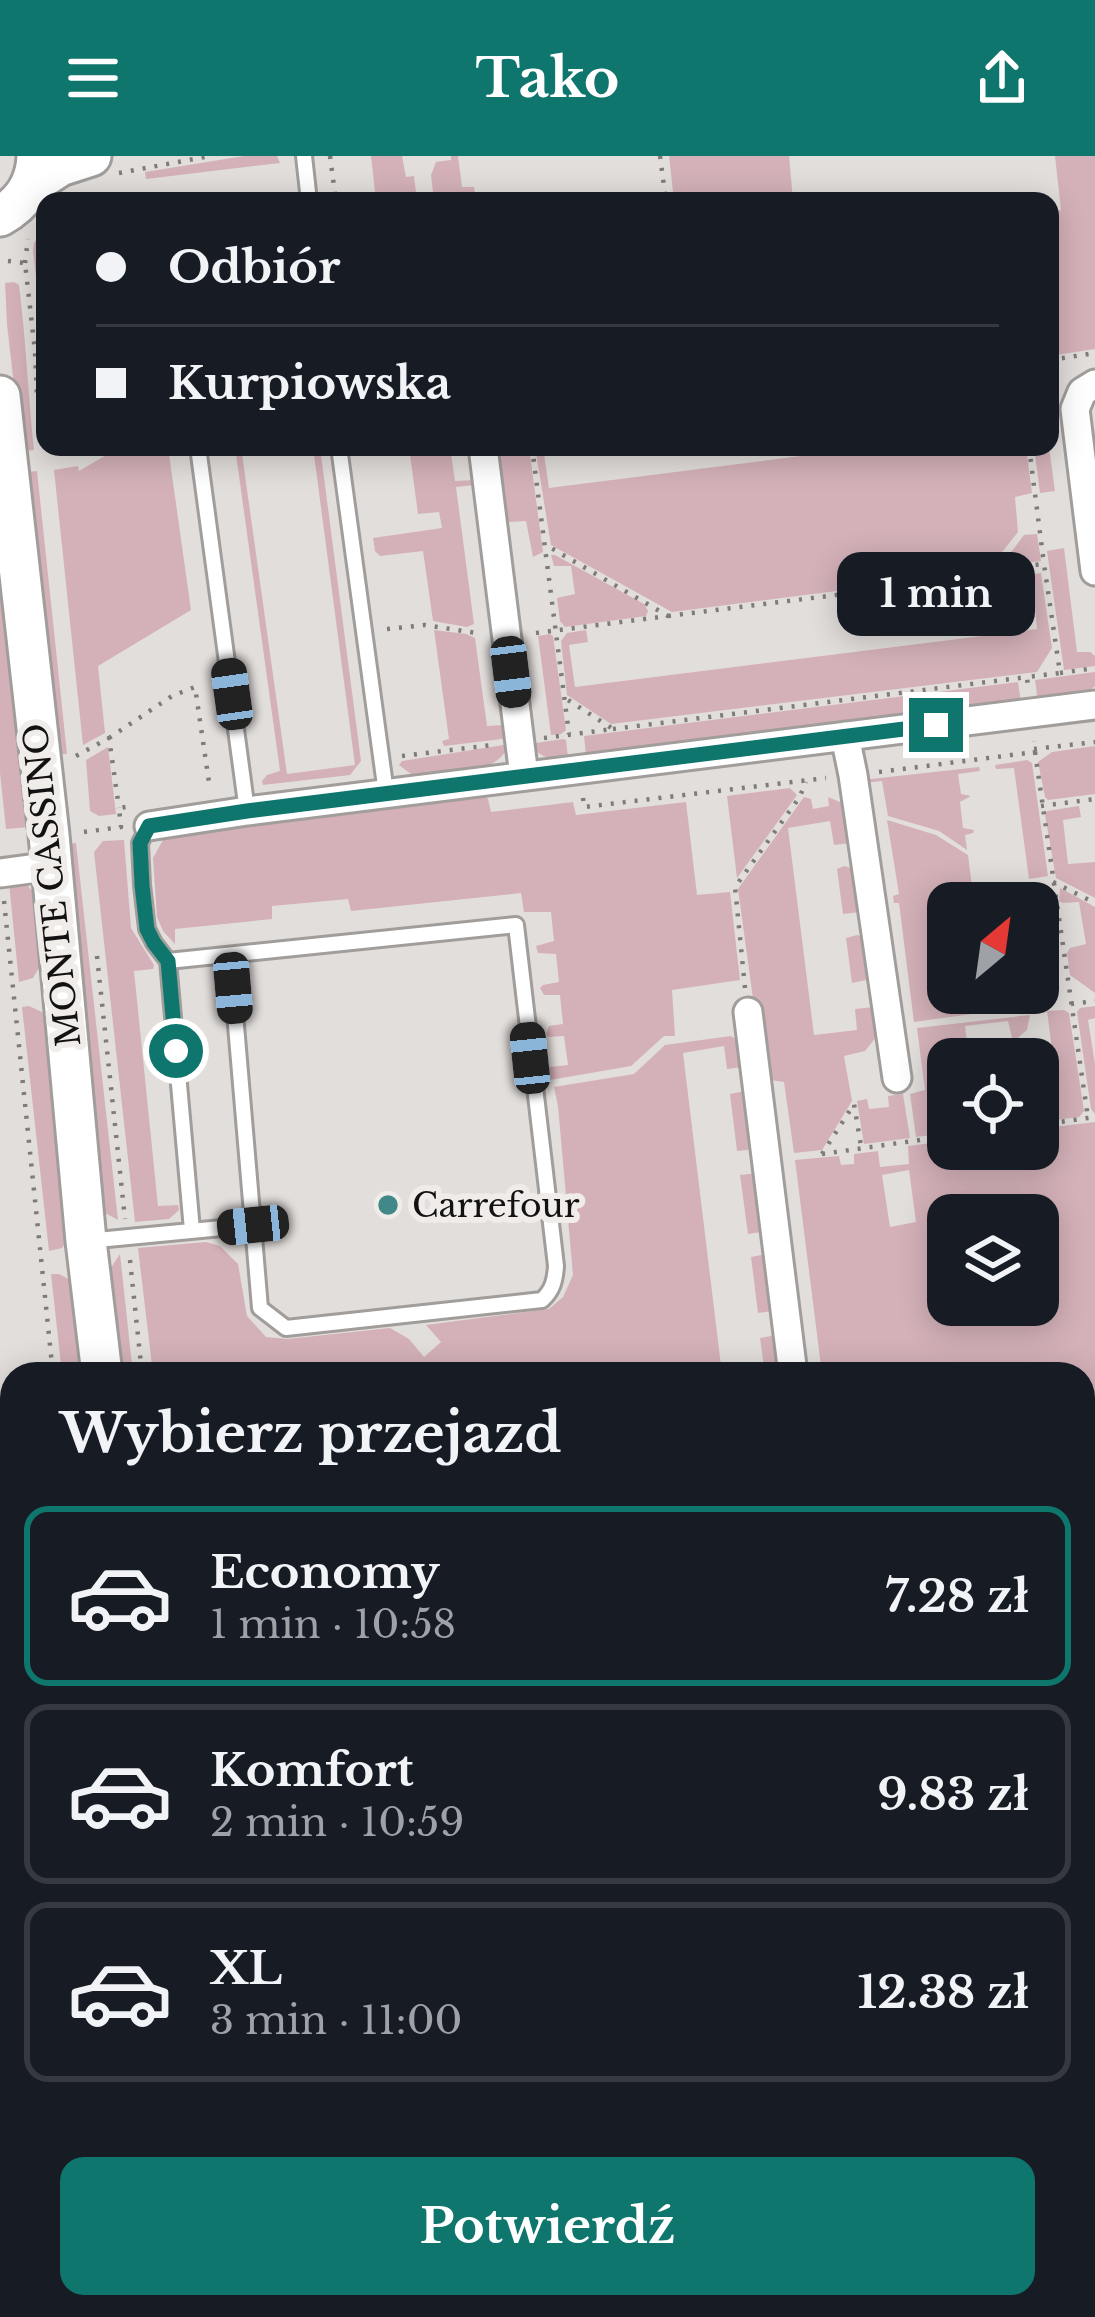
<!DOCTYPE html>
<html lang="pl">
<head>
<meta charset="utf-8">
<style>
  :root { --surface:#171b24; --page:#242831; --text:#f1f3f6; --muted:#9ea1a6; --line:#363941; --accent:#0f766e }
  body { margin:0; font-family:"Libre Baskerville",serif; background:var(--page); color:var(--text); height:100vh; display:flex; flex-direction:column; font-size:45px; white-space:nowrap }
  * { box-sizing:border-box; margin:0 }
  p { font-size:39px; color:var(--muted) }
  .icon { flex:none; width:66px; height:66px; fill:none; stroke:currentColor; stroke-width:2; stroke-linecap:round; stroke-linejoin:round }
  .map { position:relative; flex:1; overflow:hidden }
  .panel { position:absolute; left:0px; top:1206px; width:1095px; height:957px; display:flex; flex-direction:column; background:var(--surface); border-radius:36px 36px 0 0; box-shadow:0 6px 30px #0003 }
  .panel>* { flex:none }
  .top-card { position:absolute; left:36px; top:36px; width:1023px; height:264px; border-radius:24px; box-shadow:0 6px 30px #0003; display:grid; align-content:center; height:264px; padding:0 60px; background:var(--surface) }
  .needle { width:78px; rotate:29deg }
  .controls { position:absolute; left:927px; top:726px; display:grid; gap:24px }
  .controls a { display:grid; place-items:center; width:132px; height:132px; border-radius:24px; background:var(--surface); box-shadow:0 6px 30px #0003; font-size:60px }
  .end { position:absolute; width:54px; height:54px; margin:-27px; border:15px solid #0f766e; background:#fff; box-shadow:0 0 0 6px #fff }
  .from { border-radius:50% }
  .bubble { position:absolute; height:84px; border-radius:24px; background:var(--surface); box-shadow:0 6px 30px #0003; font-size:39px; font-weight:700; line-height:84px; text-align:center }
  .car { position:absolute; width:36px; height:72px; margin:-36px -18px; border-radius:15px; box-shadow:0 0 9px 3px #0007; background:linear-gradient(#222 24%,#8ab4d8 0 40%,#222 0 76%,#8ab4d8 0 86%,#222 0) }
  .top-card b { display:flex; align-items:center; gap:42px; height:114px; font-size:45px }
  .top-card b+b { border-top:3px solid var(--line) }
  .top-card i { width:30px; height:30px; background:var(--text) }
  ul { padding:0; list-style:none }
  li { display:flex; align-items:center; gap:36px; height:180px; margin:0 24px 18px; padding:0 36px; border:6px solid var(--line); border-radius:24px }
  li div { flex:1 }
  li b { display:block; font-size:45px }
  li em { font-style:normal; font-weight:700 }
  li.selected { border-color:var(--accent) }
  li>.icon { width:108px; height:108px; stroke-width:1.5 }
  h2 { padding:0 60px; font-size:54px; line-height:144px }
  .button { display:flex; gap:24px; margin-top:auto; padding:24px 60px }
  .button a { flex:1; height:138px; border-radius:24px; background:var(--accent); color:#fff; font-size:48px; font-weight:700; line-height:138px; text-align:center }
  header { display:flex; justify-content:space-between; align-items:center; height:156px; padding:0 60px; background:var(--accent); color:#fff; font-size:54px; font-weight:700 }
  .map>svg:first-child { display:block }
</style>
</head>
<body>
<header><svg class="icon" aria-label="menu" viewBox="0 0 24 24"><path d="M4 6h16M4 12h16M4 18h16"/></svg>Tako<svg class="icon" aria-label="share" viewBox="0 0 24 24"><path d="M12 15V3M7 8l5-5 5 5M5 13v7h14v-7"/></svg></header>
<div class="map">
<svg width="1095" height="2161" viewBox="0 0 1095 2161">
  <rect width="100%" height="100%" fill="#e2dedc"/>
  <path fill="#d4b1b9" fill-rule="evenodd" d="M 244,0 L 277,0 L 280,7 L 146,23 L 145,16 Z
    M 371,0 L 402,0 L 406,21 L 414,20 L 417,45 L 376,45 Z
    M 451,0 L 458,0 L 462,31 L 474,31 L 476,45 L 434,45 L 431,19 L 436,6 L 451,4 Z
    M 669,0 L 789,0 L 793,44 L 674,45 Z
    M 1055,0 L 1095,0 L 1095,193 L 1050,200 L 1050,56 L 1061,54 Z
    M 45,73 L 45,232 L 42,204 L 45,199 L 33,95 L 34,87 Z
    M 14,126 L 19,129 C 26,184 28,238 34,294 L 24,295 L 21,292 L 7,168 L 5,127 Z
    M 120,291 L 168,291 L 191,454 L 98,510 L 105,577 L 83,589 L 54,314 L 78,310 L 79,315 Z
    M 235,291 L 241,291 L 287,618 L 355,609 L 313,291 L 320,291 L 361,605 L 350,619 L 263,629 L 262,625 L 267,619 L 280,615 Z
    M 409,291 L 450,291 L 455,325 L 475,324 L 474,329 L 456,331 L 474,468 L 467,471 L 433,465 L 423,395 L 380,400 L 375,395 L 373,382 L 442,372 L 439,356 L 418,358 Z
    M 495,291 L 529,291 L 543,396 L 533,401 L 526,365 L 509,366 L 504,362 Z
    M 535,291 L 543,291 L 549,332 L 872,291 L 1026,291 L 1032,337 L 1015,341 L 1018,376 L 986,416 L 672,456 L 551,389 Z
    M 1034,291 L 1049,291 L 1055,335 L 1040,337 Z
    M 37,315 L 67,598 L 54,598 L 27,316 Z
    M 1037,378 L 1041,405 L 1010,409 L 1005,404 L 1024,379 Z
    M 0,392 L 30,671 L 6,673 L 0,617 Z
    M 1064,392 L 1077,496 L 1090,496 L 1095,500 L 1095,510 L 1064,514 L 1047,395 Z
    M 551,399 L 555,399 L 644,448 L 648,455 L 646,460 L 565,471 L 560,465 L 557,442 L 575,438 L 571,410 L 554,410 Z
    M 1041,417 L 1052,492 L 1037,516 L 611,568 L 567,539 L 561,485 L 567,477 L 586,474 L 588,486 L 569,489 L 575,531 L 1037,473 L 1033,430 L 1006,433 L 1006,425 L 1011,421 Z
    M 434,474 L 466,478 L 475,482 L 487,570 L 504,569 L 511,582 L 444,590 L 442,585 L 449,583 Z
    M 550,478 L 553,480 L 566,574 L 561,578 L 551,579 L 538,480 Z
    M 1095,516 L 1095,530 L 1087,537 L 1038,546 L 1035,524 Z
    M 1018,526 L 1021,546 L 586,599 L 584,580 Z
    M 563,583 L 566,584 L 568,602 C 551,604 541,602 529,588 Z
    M 510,588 C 494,622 452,616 419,619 L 411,618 L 399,609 L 402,605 Z
    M 1095,590 L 1095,638 L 1048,644 L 1045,641 L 1038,606 L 1052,596 Z
    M 108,591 L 116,658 L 99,660 L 90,655 L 86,604 Z
    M 1027,604 L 1032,607 L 1048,720 L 1029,723 L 1014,612 L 996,613 L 995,609 Z
    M 979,611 L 980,615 L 958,618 L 961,638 L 971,640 L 960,646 L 963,672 L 974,674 L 973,677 L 965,679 L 967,694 L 939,675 L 888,660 L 882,625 L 863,627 L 862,624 Z
    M 790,632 L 797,639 L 737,722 L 727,640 Z
    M 482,638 L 488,643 L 491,656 L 573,646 L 576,659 L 686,646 L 697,739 L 730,736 L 740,824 L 672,834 L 675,880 L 664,880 L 631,910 L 550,924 L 547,918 L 550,911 L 568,909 L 564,880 L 548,881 L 546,878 L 549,870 L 563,868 L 560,839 L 544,839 L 540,832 L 543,829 L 559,826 L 556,798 L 538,797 L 536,790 L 554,785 L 551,756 L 524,756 L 521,737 L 351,755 L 348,743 L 272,750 L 272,763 L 175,773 L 175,788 L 163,775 L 157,761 L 153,702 L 163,684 L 177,677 Z
    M 804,641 L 811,643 L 813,653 L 829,650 L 828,641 L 847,649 L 852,687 L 834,689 L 830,665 L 788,672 L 814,879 L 857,874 L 855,853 L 874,851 L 878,879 L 865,895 L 844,900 L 852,945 L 822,994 L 794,997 L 784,926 L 764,923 L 738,733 Z
    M 1079,650 L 1081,661 L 1063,664 L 1068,708 L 1095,706 L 1095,742 L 1056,722 L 1045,659 L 1047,655 Z
    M 887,664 L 936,679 L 968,699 L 974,747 L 948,747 L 948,837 L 1027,837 L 1029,850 L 914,866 L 899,747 L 894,747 L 893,740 L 899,738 Z
    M 124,684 L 131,772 L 154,809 L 153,813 L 134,815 L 158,1050 L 178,1049 L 179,1054 L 169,1063 L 135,1066 L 94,696 L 103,685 Z
    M 76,687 L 118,1064 L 105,1057 L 102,1049 L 62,689 Z
    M 844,710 L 855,713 L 860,756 L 843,758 L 837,713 Z
    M 25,726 L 36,740 L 43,805 L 33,822 L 19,826 L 9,727 Z
    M 1060,732 L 1095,751 L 1095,837 L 1070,819 L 1067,797 L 1070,792 L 1086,788 L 1079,746 L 1063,747 L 1059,745 Z
    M 857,779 L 863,781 L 870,817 L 866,824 L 852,827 L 846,782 Z
    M 29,850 L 44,857 L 51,867 L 72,1076 L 62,1092 L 49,1095 L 22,851 Z
    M 1095,850 L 1095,862 L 1088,864 L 1095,908 L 1095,958 L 1091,953 L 1077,856 L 1080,852 Z
    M 1064,854 L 1069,857 L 1084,955 L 1079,961 L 1038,966 L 1038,927 L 1056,924 L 1047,855 Z
    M 1030,859 L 1027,874 L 1013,886 L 1008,865 L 965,870 L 969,903 L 948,903 L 948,977 L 916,981 L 910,938 L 925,934 L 917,872 Z
    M 731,880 L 742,887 L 743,911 L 727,913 L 724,890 L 683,897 L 722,1218 L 153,1218 L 138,1092 L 206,1086 L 220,1090 L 238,1108 L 247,1160 L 266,1181 L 287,1183 L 390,1172 L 409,1183 L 424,1201 L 441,1186 L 426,1169 L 549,1153 L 563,1141 L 573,1119 L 558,950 L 554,931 L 634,918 L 665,889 Z
    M 745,935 L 754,990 L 748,994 L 737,995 L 730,938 Z
    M 903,938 L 910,982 L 864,988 L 857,945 L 867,943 L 869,953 L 889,951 L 888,940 Z
    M 1095,966 L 1095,1406 L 1083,1413 L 1083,1218 L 822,1218 L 795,1004 L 839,1000 L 841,1009 L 854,1008 L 854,998 L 878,995 L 880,1011 L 909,1008 L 908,990 L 948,985 L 948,993 L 1038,993 L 1038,973 ZM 909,1014 L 916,1066 L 890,1071 L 882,1019 ZM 1038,1059 L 1038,1149 L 948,1149 L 948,1059 Z
    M 758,1017 L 762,1076 L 748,1078 L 740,1019 Z
    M 120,1098 L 133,1218 L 121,1218 L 110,1113 Z
    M 766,1098 L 772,1155 L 758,1157 L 751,1101 Z
    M 51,1118 L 59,1118 L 72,1125 L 89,1218 L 62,1218 Z
    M 776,1179 L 786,1218 L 765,1218 L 760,1182 Z
    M 0,1353 L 12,1363 L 12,1774 L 0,1778 Z"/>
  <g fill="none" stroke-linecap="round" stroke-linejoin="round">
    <defs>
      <path id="lane" d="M 304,0 L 309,45
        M 198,291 L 247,655
        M 339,291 L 386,637
        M 149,670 L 140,687 L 142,729 L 147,773 L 154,787 L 168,805 L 192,1074
        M 230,799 L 253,1069
        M 87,1085 L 253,1069 L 260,1152 L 286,1172 L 542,1144 C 553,1134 555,1124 556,1110 L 516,769 L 168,805
        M 0,1797 L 12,1811"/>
      <path id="street" d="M 1095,228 L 1082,236 L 1075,253 L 1095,415
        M 483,291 L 524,620
        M 845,580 L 853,619 L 897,922
        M 149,670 L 247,655 L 1095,549
        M 0,717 L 52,710
        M 748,856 L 793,1218
        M 1083,1454 L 1095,1447
        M 1083,1790 L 1095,1783
        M 0,1838 L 12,1836
        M 455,2161 L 472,2151"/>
      <path id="secondary" d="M 32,28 L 60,10 L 91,0
        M 0,60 C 24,47 36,27 37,0
        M 0,240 L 49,679 L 86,1085 L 102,1218
        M 335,2151 L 341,2161"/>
    </defs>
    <use href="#lane" stroke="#a09d9b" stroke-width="20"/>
    <use href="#street" stroke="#a09d9b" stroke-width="33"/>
    <use href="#secondary" stroke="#a09d9b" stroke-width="45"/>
    <path stroke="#7e7b7a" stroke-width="4.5" stroke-dasharray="3 9" stroke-linecap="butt" d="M 330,0 L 336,45
      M 660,0 L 666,45
      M 119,17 L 210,0
      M 8,105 L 25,107 L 35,195 L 37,240
      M 25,107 L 28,83
      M 1050,204 L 1095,197
      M 532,291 L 569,578
      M 1029,291 L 1044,408
      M 668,460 L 988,420 L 1005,412 L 1044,408 L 1060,517 L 1027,521
      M 387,473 L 425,469 L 476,477
      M 536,477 L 668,460 L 546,389
      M 1060,517 L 1095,512
      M 613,573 L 1027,521 L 1028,532
      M 109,582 L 172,540 L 195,531 L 210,633
      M 544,582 L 613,573 L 565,542
      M 1034,593 L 1095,586
      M 1035,596 L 1088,962
      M 76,600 L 109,582 L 119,652
      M 402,600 L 492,589
      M 879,616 L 1035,596 L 1034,585
      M 583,642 L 584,651 L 826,622
      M 1041,650 L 1095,643
      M 84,676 L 121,671 L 119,652 L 131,650
      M 1053,726 L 1095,747
      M 4,745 L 53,1218
      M 97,800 L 125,1063
      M 745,832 L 735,731 L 799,642 L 806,626
      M 1071,848 L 1095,845
      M 1038,969 L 1095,961
      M 822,998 L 948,980
      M 822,998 L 854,948 L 861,990
      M 130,1104 L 142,1218
      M 1083,1419 L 1095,1412
      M 378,2151 L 384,2161"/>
    <use href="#lane" stroke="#fff" stroke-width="14"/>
    <use href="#street" stroke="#fff" stroke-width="27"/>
    <use href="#secondary" stroke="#fff" stroke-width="39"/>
  </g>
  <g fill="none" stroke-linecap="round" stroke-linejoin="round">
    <path stroke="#0f766e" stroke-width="15" d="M 176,895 L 168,805 L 154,787 L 147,773 L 142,729 L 140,687 L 149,670 L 247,655 L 936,569"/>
  </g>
  <circle fill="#408988" stroke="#efece9" stroke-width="4.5" cx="388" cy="1049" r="12"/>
  <g text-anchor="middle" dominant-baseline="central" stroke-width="12" stroke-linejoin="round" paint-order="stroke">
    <g font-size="33" fill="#131111" stroke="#efece9">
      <text transform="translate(52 729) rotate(-96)">MONTE CASSINO</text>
    </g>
    <g font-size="33" fill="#131111" stroke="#efece9" text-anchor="start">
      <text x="412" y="1049">Carrefour</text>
    </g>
  </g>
</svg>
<div class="controls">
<a><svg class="needle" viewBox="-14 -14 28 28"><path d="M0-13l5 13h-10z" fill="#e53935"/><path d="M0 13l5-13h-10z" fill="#9ea1a6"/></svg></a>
<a><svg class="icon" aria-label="locate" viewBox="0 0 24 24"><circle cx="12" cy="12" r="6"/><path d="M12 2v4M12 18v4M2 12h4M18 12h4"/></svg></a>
<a><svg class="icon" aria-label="layers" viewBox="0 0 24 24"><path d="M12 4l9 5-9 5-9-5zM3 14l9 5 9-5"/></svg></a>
</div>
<i class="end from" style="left:176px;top:895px"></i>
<i class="end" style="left:936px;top:569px"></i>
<div class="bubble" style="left:837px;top:396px;width:198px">1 min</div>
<i class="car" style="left:511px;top:516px;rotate:173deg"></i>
<i class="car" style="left:232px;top:538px;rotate:352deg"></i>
<i class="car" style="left:233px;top:832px;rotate:175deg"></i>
<i class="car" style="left:530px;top:902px;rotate:354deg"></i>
<i class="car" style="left:253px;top:1069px;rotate:264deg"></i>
<div class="top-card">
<b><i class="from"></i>Odbiór</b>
<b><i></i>Kurpiowska</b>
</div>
<section class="panel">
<h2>Wybierz przejazd</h2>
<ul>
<li class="selected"><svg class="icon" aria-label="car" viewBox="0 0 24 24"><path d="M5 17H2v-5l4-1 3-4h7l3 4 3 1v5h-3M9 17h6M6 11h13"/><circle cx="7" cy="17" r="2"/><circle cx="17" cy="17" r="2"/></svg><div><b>Economy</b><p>1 min · 10:58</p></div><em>7.28 zł</em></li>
<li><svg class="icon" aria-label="car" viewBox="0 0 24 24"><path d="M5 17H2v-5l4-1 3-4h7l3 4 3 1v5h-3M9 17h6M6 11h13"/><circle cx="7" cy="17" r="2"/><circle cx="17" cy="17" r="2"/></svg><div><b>Komfort</b><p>2 min · 10:59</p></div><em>9.83 zł</em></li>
<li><svg class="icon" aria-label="car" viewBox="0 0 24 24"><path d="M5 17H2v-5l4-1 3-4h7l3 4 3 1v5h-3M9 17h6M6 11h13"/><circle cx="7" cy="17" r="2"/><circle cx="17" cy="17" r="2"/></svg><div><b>XL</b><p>3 min · 11:00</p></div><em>12.38 zł</em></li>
</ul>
<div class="button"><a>Potwierdź</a></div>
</section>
</div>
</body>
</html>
